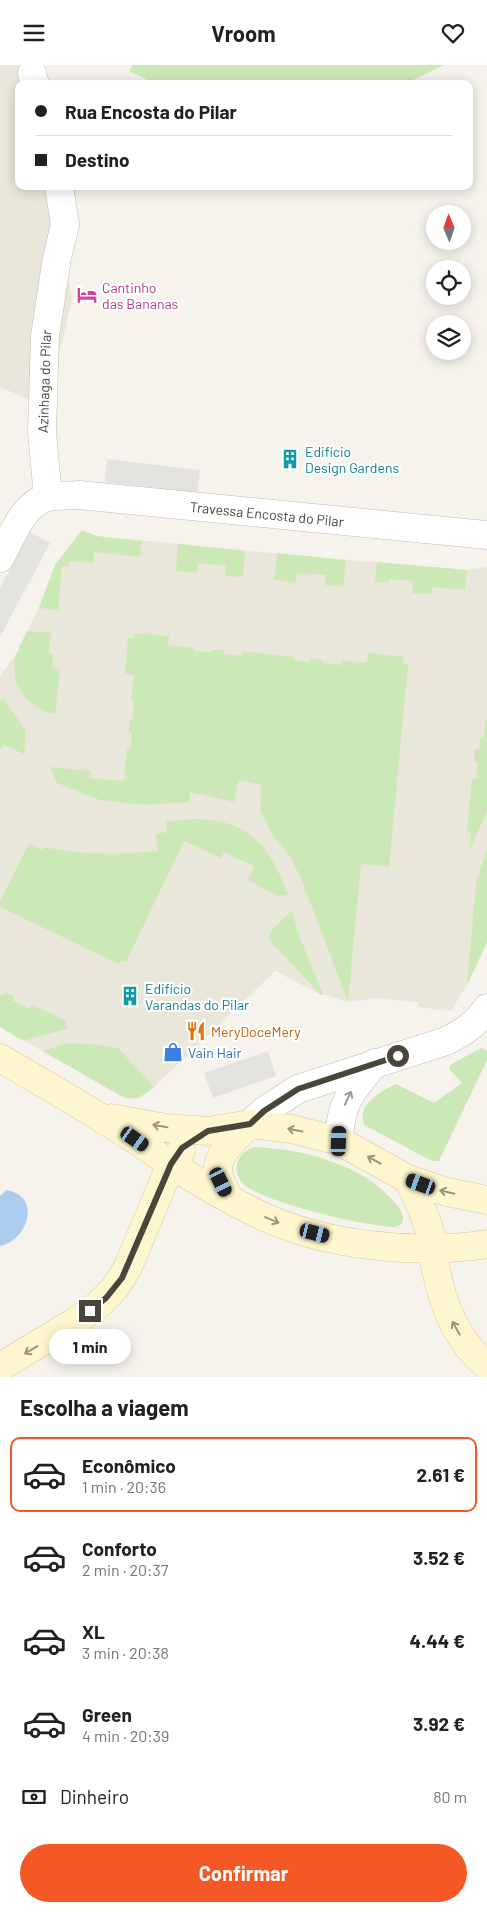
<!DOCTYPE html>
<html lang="pt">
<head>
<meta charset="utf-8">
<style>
  :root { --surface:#fff; --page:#f6f6f6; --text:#202124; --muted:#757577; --line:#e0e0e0; --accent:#f35825 }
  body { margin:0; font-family:Barlow,sans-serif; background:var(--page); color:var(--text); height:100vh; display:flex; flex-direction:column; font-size:19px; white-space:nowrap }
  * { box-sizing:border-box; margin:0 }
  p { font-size:16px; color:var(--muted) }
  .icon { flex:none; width:28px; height:28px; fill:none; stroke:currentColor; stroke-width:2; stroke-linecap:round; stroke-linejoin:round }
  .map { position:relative; height:1312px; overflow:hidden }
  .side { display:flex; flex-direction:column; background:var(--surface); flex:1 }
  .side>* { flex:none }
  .guide { position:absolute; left:15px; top:15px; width:458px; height:110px; border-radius:10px; box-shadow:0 2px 12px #0003; display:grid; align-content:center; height:110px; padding:0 20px; background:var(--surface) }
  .needle { width:32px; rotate:358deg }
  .controls { position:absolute; left:426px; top:140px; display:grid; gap:10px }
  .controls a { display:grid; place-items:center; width:45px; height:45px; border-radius:50%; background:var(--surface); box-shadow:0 2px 12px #0003; font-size:25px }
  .end { position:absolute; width:22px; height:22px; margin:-11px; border:6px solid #4a4539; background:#fff; box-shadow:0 0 0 2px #fff }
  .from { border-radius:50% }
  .bubble { position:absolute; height:35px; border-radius:18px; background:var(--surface); box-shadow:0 2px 12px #0003; font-size:16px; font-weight:700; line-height:35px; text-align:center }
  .car { position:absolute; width:15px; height:30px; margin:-15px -8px; border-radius:6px; box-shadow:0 0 4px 1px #0007; background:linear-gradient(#222 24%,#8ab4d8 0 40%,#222 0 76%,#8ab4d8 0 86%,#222 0) }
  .guide b { display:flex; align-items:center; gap:18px; height:48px; font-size:19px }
  .guide b+b { border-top:1px solid var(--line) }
  .guide i { width:12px; height:12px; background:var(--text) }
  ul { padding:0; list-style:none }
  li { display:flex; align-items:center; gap:15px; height:75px; margin:0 10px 8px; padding:0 10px; border:2px solid transparent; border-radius:10px }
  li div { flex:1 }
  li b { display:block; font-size:19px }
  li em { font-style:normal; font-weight:700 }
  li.on { border-color:var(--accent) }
  li>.icon { width:45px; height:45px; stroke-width:1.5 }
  h2 { padding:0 20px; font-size:22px; line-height:60px }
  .pay { display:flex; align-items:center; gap:12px; height:55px; padding:0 20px; font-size:19px }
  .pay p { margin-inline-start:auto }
  .action { display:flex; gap:10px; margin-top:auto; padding:10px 20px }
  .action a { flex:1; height:58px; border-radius:30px; background:var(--accent); color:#fff; font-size:20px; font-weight:700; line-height:58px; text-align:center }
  header { display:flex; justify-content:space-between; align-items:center; height:65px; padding:0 20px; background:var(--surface); font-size:22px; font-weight:700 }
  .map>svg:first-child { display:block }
</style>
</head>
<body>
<header><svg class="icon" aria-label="menu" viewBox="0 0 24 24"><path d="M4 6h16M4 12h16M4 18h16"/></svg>Vroom<svg class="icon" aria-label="heart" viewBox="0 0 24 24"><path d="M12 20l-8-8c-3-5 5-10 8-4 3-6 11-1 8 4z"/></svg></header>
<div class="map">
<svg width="487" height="1312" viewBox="0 0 487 1312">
  <rect width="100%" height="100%" fill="#f5f3ec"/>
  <path fill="#e9e6da" d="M 0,0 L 24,0 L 31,19 L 19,19 L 19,121 L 51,121 L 72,234 L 47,342 L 0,322 Z
    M 82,465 L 96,471 L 346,495 L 467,505 L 487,502 L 487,877 L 467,920 L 451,946 L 418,942 L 418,937 L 376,933 L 348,937 L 323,929 L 321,930 L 275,906 L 154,1022 L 139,1033 L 132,1034 L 125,1033 L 119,1030 L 0,962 L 0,611 L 17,587 L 39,543 L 55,500 Z"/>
  <path fill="#cde8b7" d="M 132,0 L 444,0 L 405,19 L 156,19 L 129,6 Z
    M 82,465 L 96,471 L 142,476 L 140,492 L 94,487 L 93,498 L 69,496 L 69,501 L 62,501 L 58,545 L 39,543 L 55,500 Z
    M 178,479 L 245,486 L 243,512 L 226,511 L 226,501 L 198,498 L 197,508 L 176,506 Z
    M 277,488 L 346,495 L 343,522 L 325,520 L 326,510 L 297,508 L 296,517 L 274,515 Z
    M 377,497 L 467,505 L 465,525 L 432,522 L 431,529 L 412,528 L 413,516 L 389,514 L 389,518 L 375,517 Z
    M 27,566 L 51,568 L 49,588 L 53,589 L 52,603 L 60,604 L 55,649 C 30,645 10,622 15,595 C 17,585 23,575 27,566 Z
    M 134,568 L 169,571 L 168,580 L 193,583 L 194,586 L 212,587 L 212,585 L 224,585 L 224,589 L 241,591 L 242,586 L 293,592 L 293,595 L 310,597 L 311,593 L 323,595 L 323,598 L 341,600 L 341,595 L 367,598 L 368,588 L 404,592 L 403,599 L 408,599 L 389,802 L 361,799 L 348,937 L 301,813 L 289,790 L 272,769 L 260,744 L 262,720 L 239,715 L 234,737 L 190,727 L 189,737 L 145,740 L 100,735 L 57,718 L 50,702 L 91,706 L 90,713 L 124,716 L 127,683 L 131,683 L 132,668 L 129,667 L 130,655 L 133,655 L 134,637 L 131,636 L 134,610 L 125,609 L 128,573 L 134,573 Z
    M 4,634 L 26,666 L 24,689 L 3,679 L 0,685 L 0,635 Z
    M 487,651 L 487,747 L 470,784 L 471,766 L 467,766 L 472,714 L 476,714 L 478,697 L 474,696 L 475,684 L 479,684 L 480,674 L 483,673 Z
    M 192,754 C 249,754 269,779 288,830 L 277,831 L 248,815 L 254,801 L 224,787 L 221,793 L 184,776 L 126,897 L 122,895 L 119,899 L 0,842 L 0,837 L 29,778 L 42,785 L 44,782 C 86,790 115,790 158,786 L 156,769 L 166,767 L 166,757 Z
    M 487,783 L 487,877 L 467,920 L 476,818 Z
    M 292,845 L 298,868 L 323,929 L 321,930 L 270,876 L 270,867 Z
    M 5,927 L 15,932 L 13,936 L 30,944 L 32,940 L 67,956 L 65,961 L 69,963 L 26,975 L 20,974 L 0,962 L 0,929 L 3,930 Z
    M 67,978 L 91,979 L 118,983 L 154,1022 L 139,1033 L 125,1033 L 43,986 Z
    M 481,983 L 487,986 L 487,995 L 439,1096 L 432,1096 L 364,1060 C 357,1039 380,1027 396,1019 L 434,1038 L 462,1018 L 449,1004 L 450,1000 Z
    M 255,1082 C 303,1084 363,1099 395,1138 C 399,1142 404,1149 403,1155 C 402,1161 396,1162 391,1162 C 356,1158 323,1150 290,1140 C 276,1135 260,1130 247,1122 C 239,1116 234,1106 238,1096 C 241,1088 248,1084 255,1082 Z"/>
  <path fill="#e4e3e0" d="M 107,394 L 200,405 L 197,428 L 105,417 Z
    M 30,467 L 50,478 L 0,572 L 0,523 Z
    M 268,986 L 276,1011 L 213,1033 L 204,1008 Z"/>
  <path fill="#abcdef" d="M 6,1125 C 43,1131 27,1176 0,1181 L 0,1131 Z"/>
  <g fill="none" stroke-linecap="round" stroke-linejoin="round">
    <defs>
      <g id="street">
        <path d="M 32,8 L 35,19"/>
        <path id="s1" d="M 48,432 L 42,367 L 45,271 L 57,193 L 65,160 L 59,121"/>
        <path id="s2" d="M 0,493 C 12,472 22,440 47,432 C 57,430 69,431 79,430 L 487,470"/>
        <path d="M 250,1059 L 264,1046 L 298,1024 L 446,976 C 464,967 475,960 487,943"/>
        <path d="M 339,1076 C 340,1038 351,1026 375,998"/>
      </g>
      <path id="secondary" d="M 0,993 C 45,1019 90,1045 133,1073 C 146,1081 158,1091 171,1099 C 199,1118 229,1135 260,1150 C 326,1181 415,1190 487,1179
        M 111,1053 L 166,1063 L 208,1066 L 250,1059 L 292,1064 L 339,1076 L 408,1114 L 447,1127 L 487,1135
        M 408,1114 C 416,1131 425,1149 430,1167 C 433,1180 433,1193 436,1205 C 443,1241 458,1277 487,1301
        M 229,1133 C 225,1126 221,1119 219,1111 C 213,1090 237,1072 250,1059
        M 0,1302 L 73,1258 L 97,1241 L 115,1223 L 128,1202 L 171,1099 L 181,1086"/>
    </defs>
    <use href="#street" stroke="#c1bcae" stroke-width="29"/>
    <use href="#secondary" stroke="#d3ca9d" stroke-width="29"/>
    <use href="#street" stroke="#fff" stroke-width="28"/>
    <use href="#secondary" stroke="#fdf6ce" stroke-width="28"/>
  </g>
  <defs><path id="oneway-shaft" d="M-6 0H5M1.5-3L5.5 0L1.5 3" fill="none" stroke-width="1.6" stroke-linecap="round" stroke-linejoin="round" transform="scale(1.25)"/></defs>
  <use stroke="#9b9992" href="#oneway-shaft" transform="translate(348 1033) rotate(-65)"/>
  <g stroke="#9b957c">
    <use href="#oneway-shaft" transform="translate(160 1061) rotate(-171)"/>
    <use href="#oneway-shaft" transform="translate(295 1065) rotate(-168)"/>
    <use href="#oneway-shaft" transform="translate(374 1095) rotate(-151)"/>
    <use href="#oneway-shaft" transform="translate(447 1127) rotate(-166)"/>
    <use href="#oneway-shaft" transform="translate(272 1155) rotate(23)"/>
    <use href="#oneway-shaft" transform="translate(456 1263) rotate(-119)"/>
    <use href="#oneway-shaft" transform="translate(31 1285) rotate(149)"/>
  </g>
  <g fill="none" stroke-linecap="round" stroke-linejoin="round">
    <path stroke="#4a4539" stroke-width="6" d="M 90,1246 L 106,1233 L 122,1213 L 171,1099 L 182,1083 L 208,1066 L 250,1059 L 264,1046 L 298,1024 L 398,991"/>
  </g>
  <defs>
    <symbol id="hotel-bare" viewBox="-9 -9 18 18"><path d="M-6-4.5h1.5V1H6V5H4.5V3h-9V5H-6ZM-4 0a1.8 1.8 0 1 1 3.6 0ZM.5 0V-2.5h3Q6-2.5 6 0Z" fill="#d1479c" stroke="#fff" stroke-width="2.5" paint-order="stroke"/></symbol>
    <symbol id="building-bare" viewBox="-9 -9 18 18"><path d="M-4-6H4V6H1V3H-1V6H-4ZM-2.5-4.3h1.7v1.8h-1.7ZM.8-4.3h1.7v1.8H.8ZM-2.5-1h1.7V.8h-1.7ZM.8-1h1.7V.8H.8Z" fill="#0f9aa8" stroke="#fff" stroke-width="2.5" paint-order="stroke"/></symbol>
    <symbol id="restaurant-bare" viewBox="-9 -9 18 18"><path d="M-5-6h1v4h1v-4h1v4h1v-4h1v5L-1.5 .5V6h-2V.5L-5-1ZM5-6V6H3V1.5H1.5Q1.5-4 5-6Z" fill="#e8710a" stroke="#fff" stroke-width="2.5" paint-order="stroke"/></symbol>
    <symbol id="shop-bare" viewBox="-9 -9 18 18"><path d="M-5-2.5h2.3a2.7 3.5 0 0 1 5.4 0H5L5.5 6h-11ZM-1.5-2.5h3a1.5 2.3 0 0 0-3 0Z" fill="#3f7fe0" stroke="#fff" stroke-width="2.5" paint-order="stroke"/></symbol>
  </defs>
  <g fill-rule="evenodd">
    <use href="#hotel-bare" x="73" y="216" width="28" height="28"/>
    <use href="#building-bare" x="276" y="380" width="28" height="28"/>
    <use href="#building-bare" x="116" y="917" width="28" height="28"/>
    <use href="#restaurant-bare" x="182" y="952" width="28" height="28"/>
    <use href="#shop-bare" x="159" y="973" width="28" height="28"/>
  </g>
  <g text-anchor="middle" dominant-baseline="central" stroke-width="4.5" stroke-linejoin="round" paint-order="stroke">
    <g font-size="14" fill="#b23c85" stroke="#fff" text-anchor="start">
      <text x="102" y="222">Cantinho<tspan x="102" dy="16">das Bananas</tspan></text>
    </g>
    <g font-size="14" fill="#4a4539" stroke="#fff">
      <text stroke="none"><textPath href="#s1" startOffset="116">Azinhaga do Pilar</textPath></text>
      <text stroke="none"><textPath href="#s2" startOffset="300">Travessa Encosta do Pilar</textPath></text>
    </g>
    <g font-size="14" fill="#0d838f" stroke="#fff" text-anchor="start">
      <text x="305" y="386">Edifício<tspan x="305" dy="16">Design Gardens</tspan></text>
      <text x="145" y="923">Edifício<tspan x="145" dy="16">Varandas do Pilar</tspan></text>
    </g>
    <g font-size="14" fill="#c56008" stroke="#fff" text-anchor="start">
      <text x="211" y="966">MeryDoceMery</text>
    </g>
    <g font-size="14" fill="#366cbe" stroke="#fff" text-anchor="start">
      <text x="188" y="987">Vain Hair</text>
    </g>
  </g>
</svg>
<div class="controls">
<a><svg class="needle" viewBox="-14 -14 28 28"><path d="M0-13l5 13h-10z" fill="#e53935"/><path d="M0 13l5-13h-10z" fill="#757577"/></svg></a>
<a><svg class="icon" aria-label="locate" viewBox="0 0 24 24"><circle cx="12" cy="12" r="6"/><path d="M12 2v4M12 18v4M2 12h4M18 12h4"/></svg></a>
<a><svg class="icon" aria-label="layers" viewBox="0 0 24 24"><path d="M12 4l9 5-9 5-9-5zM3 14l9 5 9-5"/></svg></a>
</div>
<i class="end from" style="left:398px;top:991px"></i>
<i class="end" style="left:90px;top:1246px"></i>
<div class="bubble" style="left:49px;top:1264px;width:82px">1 min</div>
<i class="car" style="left:135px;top:1074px;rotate:125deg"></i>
<i class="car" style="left:339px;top:1076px;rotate:2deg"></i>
<i class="car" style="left:221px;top:1117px;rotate:154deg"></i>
<i class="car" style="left:421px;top:1119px;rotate:290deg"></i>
<i class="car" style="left:315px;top:1168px;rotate:104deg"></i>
<div class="guide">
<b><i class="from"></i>Rua Encosta do Pilar</b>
<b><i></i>Destino</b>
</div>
</div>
<section class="side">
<h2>Escolha a viagem</h2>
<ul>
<li class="on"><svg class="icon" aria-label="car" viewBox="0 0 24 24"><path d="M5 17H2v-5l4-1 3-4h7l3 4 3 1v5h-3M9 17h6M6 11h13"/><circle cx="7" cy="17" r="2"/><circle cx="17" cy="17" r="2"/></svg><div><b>Econômico</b><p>1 min · 20:36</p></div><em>2.61 €</em></li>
<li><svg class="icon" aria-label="car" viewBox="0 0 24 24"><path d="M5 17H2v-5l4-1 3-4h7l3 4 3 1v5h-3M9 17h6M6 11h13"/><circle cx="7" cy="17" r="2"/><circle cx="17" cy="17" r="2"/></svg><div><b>Conforto</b><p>2 min · 20:37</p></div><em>3.52 €</em></li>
<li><svg class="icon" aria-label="car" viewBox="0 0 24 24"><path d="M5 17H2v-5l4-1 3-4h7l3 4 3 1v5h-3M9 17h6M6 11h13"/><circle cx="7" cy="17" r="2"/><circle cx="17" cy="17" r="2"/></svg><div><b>XL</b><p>3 min · 20:38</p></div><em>4.44 €</em></li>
<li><svg class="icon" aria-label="car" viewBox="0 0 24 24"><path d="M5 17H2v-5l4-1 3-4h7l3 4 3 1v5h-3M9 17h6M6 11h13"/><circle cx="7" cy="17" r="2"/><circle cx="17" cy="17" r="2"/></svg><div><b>Green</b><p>4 min · 20:39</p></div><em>3.92 €</em></li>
</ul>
<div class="pay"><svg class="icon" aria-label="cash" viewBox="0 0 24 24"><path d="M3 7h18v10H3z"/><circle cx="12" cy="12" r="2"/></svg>Dinheiro<p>80 m</p></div>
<div class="action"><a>Confirmar</a></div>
</section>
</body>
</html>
